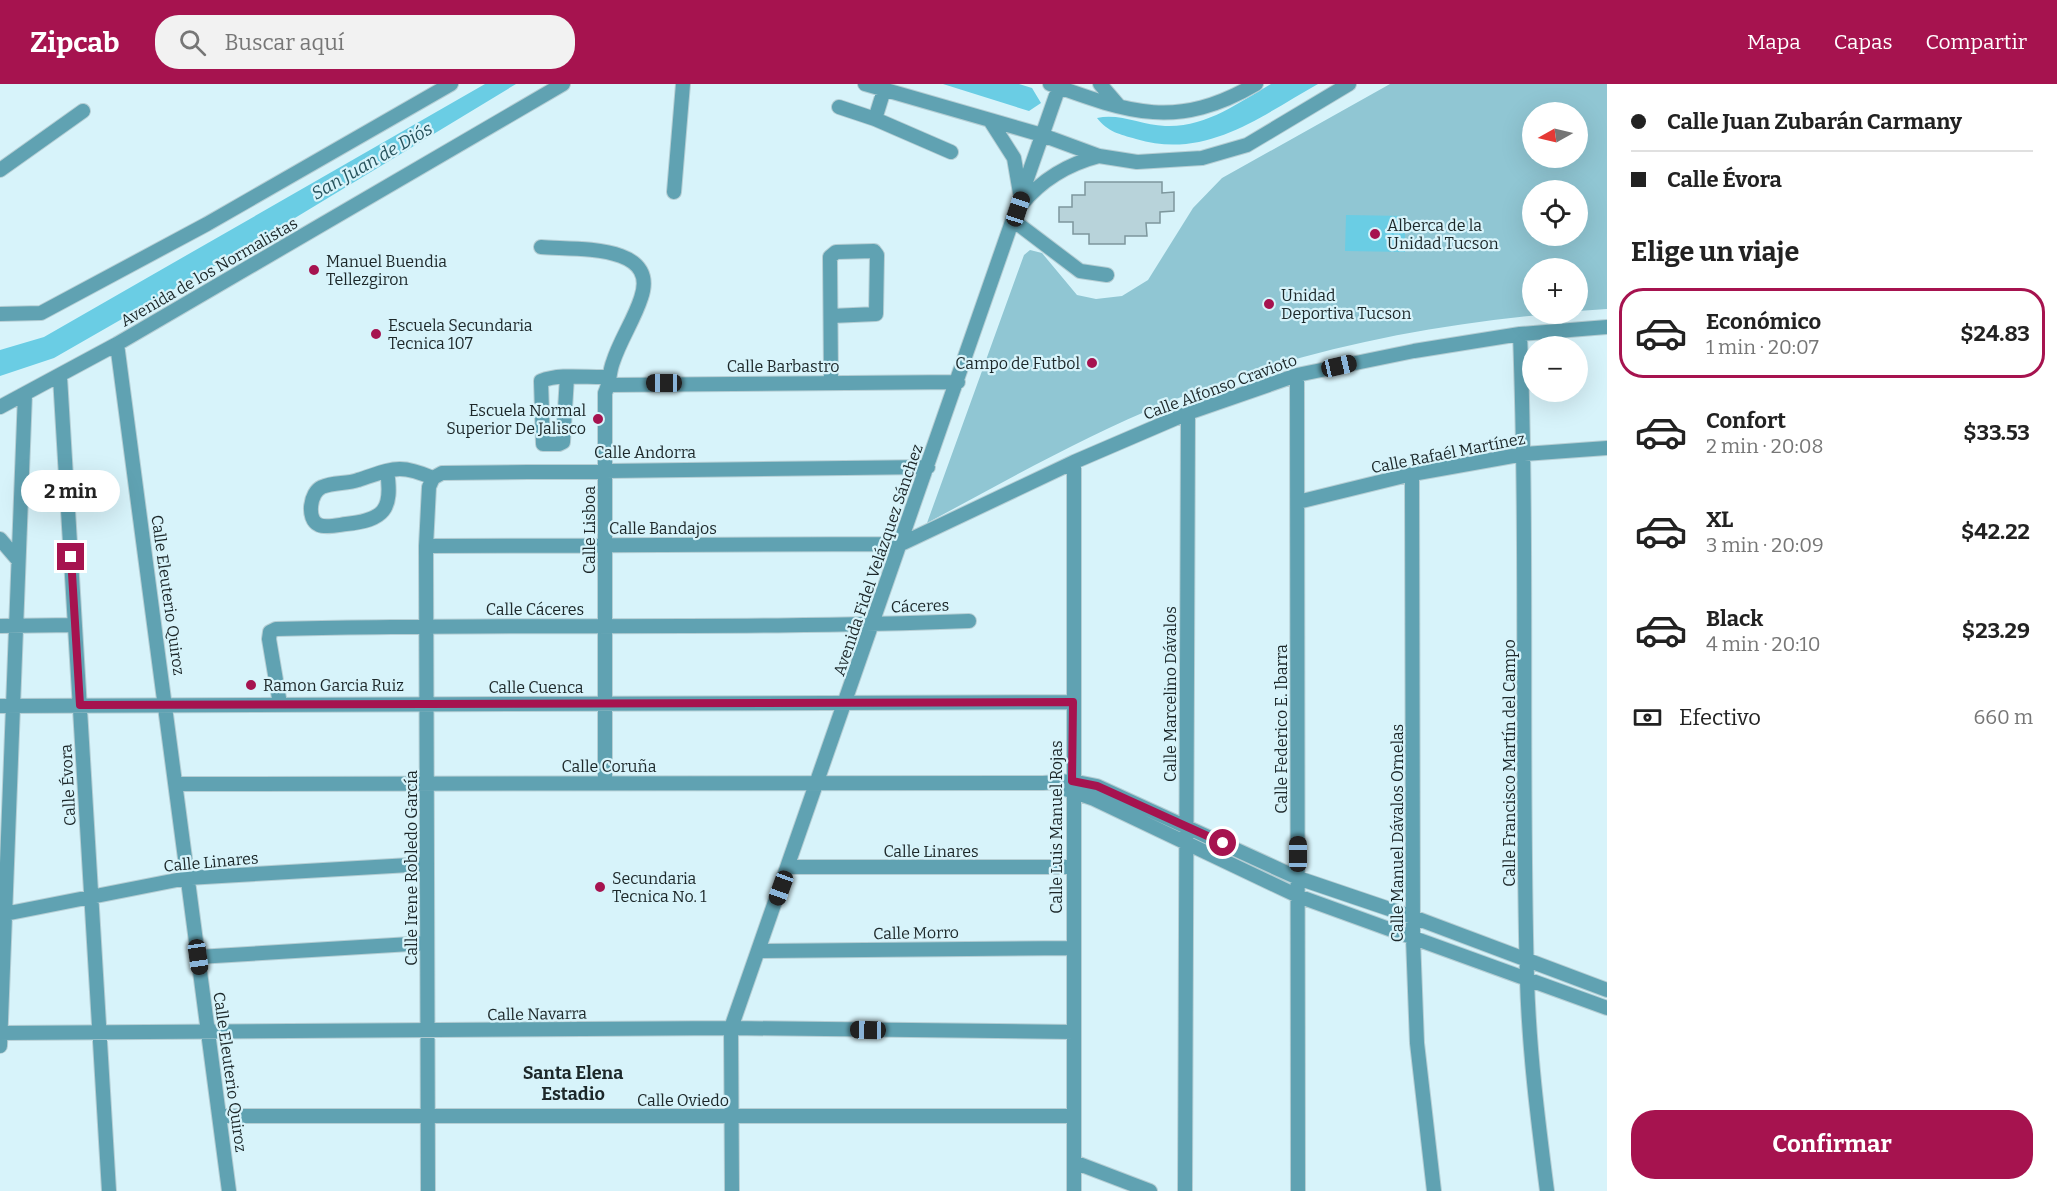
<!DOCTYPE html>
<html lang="es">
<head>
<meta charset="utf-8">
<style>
  :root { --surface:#fff; --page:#f2f2f2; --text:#222; --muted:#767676; --line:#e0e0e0; --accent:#a6134f }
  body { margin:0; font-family:Bitter,serif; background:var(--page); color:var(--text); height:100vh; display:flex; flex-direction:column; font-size:22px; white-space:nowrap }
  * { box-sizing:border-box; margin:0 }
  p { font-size:20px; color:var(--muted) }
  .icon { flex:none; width:33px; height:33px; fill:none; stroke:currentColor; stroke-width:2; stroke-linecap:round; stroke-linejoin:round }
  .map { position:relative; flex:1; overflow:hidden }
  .sheet { display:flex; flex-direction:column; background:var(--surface); width:450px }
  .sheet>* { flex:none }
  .guide { display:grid; align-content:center; height:132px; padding:0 24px; background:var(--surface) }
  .needle { width:39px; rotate:262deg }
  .controls { position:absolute; left:1522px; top:18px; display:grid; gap:12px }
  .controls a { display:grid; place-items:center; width:66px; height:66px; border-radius:50%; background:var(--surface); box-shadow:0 6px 24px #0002; font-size:30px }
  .end { position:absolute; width:27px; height:27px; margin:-14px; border:8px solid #a6134f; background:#fff; box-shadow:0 0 0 3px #fff }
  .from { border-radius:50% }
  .bubble { position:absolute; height:42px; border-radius:21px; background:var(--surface); box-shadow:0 6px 24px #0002; font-size:20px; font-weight:700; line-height:42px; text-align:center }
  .car { position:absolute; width:18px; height:36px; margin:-18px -9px; border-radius:8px; box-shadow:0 0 4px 2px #0007; background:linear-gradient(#222 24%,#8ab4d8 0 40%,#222 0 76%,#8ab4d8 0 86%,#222 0) }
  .guide b { display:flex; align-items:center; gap:21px; height:57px; font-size:22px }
  .guide b+b { border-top:2px solid var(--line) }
  .guide i { width:15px; height:15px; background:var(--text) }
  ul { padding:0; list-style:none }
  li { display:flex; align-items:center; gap:18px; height:90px; margin:0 12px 9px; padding:0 12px; border:3px solid transparent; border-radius:24px }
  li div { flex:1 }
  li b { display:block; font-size:22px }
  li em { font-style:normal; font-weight:700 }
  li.current { border-color:var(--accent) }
  li>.icon { width:54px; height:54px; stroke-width:1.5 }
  h2 { padding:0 24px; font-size:27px; line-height:72px }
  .pay { display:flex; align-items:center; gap:15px; height:66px; padding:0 24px; font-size:22px }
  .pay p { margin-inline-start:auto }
  .action { display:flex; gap:12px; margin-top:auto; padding:12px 24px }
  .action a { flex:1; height:69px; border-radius:24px; background:var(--accent); color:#fff; font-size:24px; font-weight:700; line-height:69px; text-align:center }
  header { display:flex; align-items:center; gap:36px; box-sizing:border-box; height:84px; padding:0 30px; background:var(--accent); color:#fff }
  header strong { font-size:28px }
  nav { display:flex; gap:33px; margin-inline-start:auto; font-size:21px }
  .search { width:420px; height:54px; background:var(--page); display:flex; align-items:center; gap:15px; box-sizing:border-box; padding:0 21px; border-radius:24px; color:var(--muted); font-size:22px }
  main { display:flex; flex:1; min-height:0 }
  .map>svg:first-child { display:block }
</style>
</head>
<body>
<header>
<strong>Zipcab</strong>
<div class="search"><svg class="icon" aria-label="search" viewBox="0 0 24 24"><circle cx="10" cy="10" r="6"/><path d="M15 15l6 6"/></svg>Buscar aquí</div>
<nav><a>Mapa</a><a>Capas</a><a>Compartir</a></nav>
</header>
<main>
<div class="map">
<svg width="1607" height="1107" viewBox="0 0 1607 1107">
  <rect width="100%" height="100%" fill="#d7f3fa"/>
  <path fill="#90c6d3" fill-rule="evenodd" d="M 1390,0 L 1607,0 L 1607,225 L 1578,227 L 1578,184 L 1533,184 L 1533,230 L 1549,230 C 1418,242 1289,269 1166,319 C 1084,352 1006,397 927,439 L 1024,171 L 1030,166 L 1042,169 L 1077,211 L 1096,215 L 1122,212 L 1148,196 L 1193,124 L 1222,94 ZM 1533,28 L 1578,28 L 1578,74 L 1533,74 ZM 1533,106 L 1578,106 L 1578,152 L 1533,152 Z"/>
  <path fill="#6acde4" d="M 485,0 L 516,0 L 237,169 L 54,274 L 0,292 L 0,266 L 44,253 Z
    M 943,0 L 1019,0 L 1032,4 L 1041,19 L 1029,27 Z
    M 1271,0 L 1318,0 C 1259,33 1206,76 1136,55 C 1119,50 1108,48 1097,34 C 1120,29 1141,41 1165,42 C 1205,44 1238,19 1271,0 Z
    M 1346,131 L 1405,132 L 1405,168 L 1345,167 Z"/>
  <path fill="#b8d3da" stroke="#7d979d" stroke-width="1.5" d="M 1085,98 L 1162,98 L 1162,109 L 1174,108 L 1174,127 L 1160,128 L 1160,139 L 1146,139 L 1147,152 L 1125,152 L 1125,160 L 1089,160 L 1089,150 L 1073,150 L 1073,138 L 1059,138 L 1059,123 L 1072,123 L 1072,111 L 1085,111 Z"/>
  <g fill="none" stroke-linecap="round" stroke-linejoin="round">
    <defs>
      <path id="minor" d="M 865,0 L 1042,51 L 1099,72 L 1137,78 L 1202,74 L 1247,61 L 1349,0
        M 1050,0 C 1130,29 1177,46 1256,0
        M 1100,0 L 1119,22
        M 839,23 L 875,35 L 951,68
        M 875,35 L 884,6
        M 991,38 L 1014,74 L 1020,109
        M 0,86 L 83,27
        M 674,108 L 683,0
        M 1021,121 C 1042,95 1068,80 1099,72
        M 1014,137 L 1080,187 L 1107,191
        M 541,163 C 575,166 660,159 641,214 C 634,236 620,256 613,278 C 609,288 610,299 605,309 L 605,699
        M 0,230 L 41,229 L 207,140 L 451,0
        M 831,232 L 876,230 L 877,171 L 874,167 L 836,168 L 830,173 L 831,298
        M 1520,250 C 1528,465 1521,680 1527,895 C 1529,966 1538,1037 1547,1107
        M 117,260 L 229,1107
        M 1297,291 L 1298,1107
        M 60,293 L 109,1107
        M 567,293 L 563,358 L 559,360 L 543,360 L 541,297 C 561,289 588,294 609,293
        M 609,301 L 958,298
        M 0,323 L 117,260 L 563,0
        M 1074,378 L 1074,1107
        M 387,387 C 393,426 384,436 346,440 C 338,441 326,444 319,441 C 306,435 310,408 322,403 C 333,398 347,400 358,396 C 393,385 398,379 433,394
        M 1412,390 L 1413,854 L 1417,959 L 1434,1107
        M 1298,418 L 1412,390 L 1524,370 L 1607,364
        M 0,455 L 18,476
        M 426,462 L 901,460 L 1074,378 L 1188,329 L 1297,291 L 1414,267 L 1520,250 L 1607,243
        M 0,542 L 75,541
        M 280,620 L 269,555 L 270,548 L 276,545 C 507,539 738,546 969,537
        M 0,622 L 1073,618
        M 176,700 L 1043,699 L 1072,697 L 1097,702 L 1298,794 L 1413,833 L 1607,906
        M 1065,705 L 1094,715 L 1298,812 L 1607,924
        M 789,783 L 1073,783
        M 0,831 L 187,794 L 427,780
        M 759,867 L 1073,864
        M 198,873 L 427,859
        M 0,949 L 731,944 L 1074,948
        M 0,962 L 25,310
        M 219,1032 L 1074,1032
        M 1074,1078 L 1150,1107
        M 428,1107 L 426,462 L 429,403 L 433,394 L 442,389 L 928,383
        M 732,1107 L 731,944 L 1060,0
        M 1185,1107 L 1188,329"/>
    </defs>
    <use href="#minor" stroke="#b5ced4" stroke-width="16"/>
    <use href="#minor" stroke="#60a2b2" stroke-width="14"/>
  </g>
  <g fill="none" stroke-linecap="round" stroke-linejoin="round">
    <path stroke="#a6134f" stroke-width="8" d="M 71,473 L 80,621 L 1073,618 L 1072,697 L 1097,702 L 1223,759"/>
  </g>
  <g fill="#a6134f" stroke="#d7f3fa" stroke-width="2">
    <circle cx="1375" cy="150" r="6"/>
    <circle cx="314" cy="186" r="6"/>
    <circle cx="1269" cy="220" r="6"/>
    <circle cx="376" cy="250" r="6"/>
    <circle cx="1092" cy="279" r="6"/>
    <circle cx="598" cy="335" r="6"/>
    <circle cx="251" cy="601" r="6"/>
    <circle cx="600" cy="803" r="6"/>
  </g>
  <g text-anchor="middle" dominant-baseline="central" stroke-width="4.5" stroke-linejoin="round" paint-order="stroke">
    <g font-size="16" fill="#1c2729" stroke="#d7f3fa" text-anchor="start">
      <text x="1387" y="141">Alberca de la<tspan x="1387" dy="18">Unidad Tucson</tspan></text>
      <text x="326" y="177">Manuel Buendia<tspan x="326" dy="18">Tellezgiron</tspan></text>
      <text x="1281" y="211">Unidad<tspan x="1281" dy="18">Deportiva Tucson</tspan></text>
      <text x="388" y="241">Escuela Secundaria<tspan x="388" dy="18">Tecnica 107</tspan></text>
      <text x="1080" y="279" text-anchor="end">Campo de Futbol</text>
      <text x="586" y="326" text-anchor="end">Escuela Normal<tspan x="586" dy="18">Superior De Jalisco</tspan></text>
      <text x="263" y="601">Ramon Garcia Ruiz</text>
      <text x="612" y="794">Secundaria<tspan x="612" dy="18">Tecnica No. 1</tspan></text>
    </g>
    <g font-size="16" fill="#1c2729" stroke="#d7f3fa">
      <text transform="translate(209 188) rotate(-30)">Avenida de los Normalistas</text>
      <text x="783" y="282">Calle Barbastro</text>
      <text transform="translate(1220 303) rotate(-20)">Calle Alfonso Cravioto</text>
      <text x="645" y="368">Calle Andorra</text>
      <text transform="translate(1448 369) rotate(-11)">Calle Rafaél Martínez</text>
      <text x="663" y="444">Calle Bandajos</text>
      <text transform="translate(589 446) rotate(-90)">Calle Lisboa</text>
      <text transform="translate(878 476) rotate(-71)">Avenida Fidel Velázquez Sánchez</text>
      <text transform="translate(168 511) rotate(82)">Calle Eleuterio Quiroz</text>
      <text transform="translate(920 522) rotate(-2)">Cáceres</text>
      <text x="535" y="525">Calle Cáceres</text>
      <text x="536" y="603">Calle Cuenca</text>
      <text transform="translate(1170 610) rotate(-90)">Calle Marcelino Dávalos</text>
      <text transform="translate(1281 645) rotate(-90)">Calle Federico E. Ibarra</text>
      <text transform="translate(1509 679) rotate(-90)">Calle Francisco Martín del Campo</text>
      <text x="609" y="682">Calle Coruña</text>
      <text transform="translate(68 701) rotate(-93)">Calle Évora</text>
      <text transform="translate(1056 743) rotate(-90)">Calle Luis Manuel Rojas</text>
      <text transform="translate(1397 749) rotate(-90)">Calle Manuel Dávalos Ornelas</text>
      <text x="931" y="767">Calle Linares</text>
      <text transform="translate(211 778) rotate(-5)">Calle Linares</text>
      <text transform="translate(411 784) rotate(-90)">Calle Irene Robledo García</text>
      <text transform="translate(916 849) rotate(-1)">Calle Morro</text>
      <text transform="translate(537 930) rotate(-1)">Calle Navarra</text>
      <text transform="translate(230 988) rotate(82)">Calle Eleuterio Quiroz</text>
      <text x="683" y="1016">Calle Oviedo</text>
    </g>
    <g font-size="18" font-style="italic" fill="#27535d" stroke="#d7f3fa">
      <text transform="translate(372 77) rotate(-30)">San Juan de Diós</text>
    </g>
    <g font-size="18" font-weight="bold" fill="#1c2729" stroke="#d7f3fa">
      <text x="573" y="989">Santa Elena<tspan x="573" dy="21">Estadio</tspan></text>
    </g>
  </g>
</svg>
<div class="controls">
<a><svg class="needle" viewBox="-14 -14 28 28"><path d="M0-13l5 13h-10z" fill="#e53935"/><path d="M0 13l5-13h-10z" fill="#767676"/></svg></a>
<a><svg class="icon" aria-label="locate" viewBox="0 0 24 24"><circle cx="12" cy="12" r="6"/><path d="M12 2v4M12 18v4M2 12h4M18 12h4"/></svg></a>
<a>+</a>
<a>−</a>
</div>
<i class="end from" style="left:1223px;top:759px"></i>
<i class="end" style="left:71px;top:473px"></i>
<div class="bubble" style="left:21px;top:386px;width:99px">2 min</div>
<i class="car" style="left:1018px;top:125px;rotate:18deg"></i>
<i class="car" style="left:1339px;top:282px;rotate:77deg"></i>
<i class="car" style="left:664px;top:299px;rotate:270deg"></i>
<i class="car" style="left:1298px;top:770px;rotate:0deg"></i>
<i class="car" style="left:781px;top:804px;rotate:200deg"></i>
<i class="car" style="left:198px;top:873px;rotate:172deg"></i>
<i class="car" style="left:868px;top:946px;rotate:271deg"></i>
</div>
<section class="sheet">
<div class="guide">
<b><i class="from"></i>Calle Juan Zubarán Carmany</b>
<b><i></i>Calle Évora</b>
</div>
<h2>Elige un viaje</h2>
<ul>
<li class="current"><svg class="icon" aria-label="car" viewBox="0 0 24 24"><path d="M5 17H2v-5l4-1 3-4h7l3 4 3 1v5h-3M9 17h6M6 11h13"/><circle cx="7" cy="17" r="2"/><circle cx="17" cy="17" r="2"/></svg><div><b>Económico</b><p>1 min · 20:07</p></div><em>$24.83</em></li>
<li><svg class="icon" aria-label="car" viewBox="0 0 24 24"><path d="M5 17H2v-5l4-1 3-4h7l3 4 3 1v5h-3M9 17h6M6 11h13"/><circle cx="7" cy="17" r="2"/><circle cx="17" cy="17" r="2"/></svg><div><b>Confort</b><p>2 min · 20:08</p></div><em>$33.53</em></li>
<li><svg class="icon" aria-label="car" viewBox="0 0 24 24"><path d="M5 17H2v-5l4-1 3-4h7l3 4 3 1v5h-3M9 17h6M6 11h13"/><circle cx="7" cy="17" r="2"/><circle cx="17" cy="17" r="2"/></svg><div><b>XL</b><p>3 min · 20:09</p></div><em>$42.22</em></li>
<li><svg class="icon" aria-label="car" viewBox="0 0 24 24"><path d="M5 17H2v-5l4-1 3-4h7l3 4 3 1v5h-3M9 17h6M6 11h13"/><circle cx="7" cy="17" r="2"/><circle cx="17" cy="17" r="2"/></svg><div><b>Black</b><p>4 min · 20:10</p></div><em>$23.29</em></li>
</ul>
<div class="pay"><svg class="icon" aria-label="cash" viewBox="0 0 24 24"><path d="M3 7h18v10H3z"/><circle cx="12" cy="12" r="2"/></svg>Efectivo<p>660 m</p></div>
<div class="action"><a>Confirmar</a></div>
</section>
</main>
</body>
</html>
